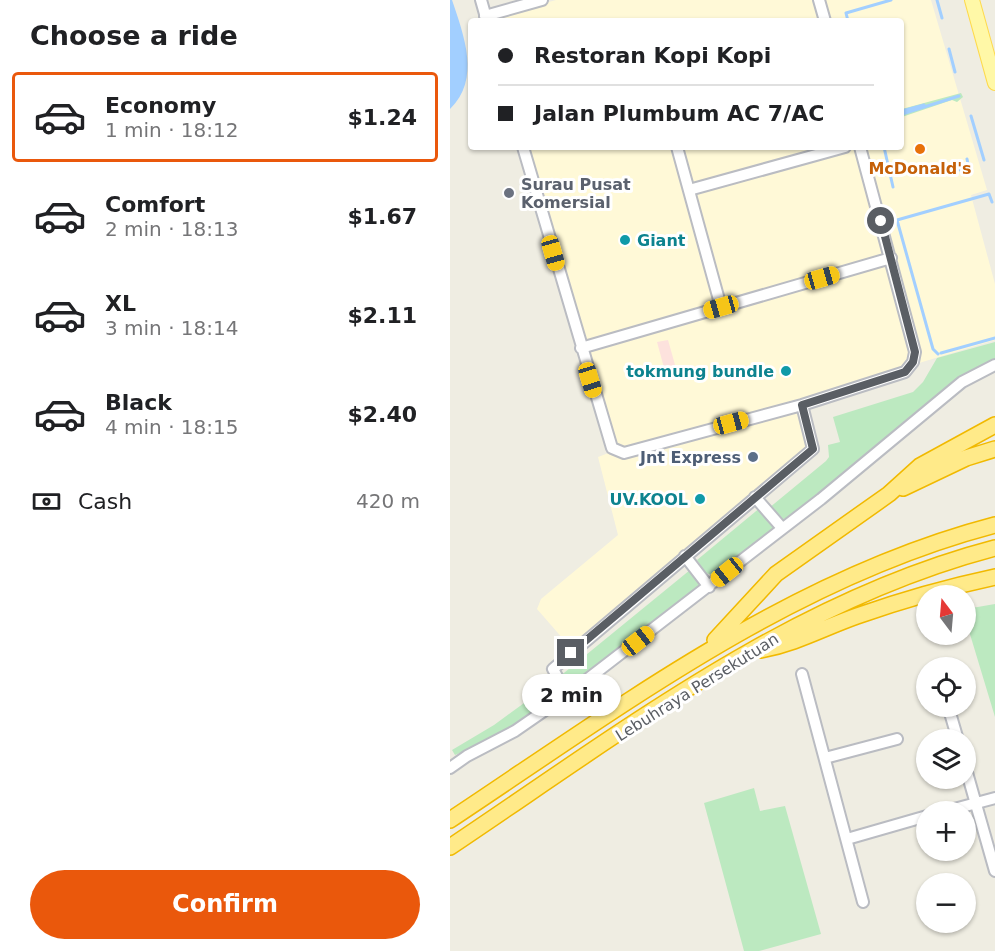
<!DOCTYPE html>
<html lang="en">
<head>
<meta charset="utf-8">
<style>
  :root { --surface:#fff; --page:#f2f2f2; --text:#202124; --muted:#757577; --line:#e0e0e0; --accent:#ea580c }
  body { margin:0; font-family:"DejaVu Sans",sans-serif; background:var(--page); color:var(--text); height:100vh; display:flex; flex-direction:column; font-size:22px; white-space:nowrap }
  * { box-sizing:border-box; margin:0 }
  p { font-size:20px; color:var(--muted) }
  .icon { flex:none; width:33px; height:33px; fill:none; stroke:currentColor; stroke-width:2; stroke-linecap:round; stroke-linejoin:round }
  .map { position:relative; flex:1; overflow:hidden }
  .details { display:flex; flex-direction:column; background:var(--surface); width:450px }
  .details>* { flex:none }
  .guide { position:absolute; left:18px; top:18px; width:436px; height:132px; border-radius:6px; box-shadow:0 2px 4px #0004; display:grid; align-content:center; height:132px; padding:0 30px; background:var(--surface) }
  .needle { width:39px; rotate:344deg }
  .controls { position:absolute; left:466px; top:585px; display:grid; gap:12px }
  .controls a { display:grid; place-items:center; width:60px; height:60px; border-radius:50%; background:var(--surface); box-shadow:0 2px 4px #0004; font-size:30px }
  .end { position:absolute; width:27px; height:27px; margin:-14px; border:8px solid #5a5e64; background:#fff; box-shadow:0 0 0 3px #fff }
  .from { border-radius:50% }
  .bubble { position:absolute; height:42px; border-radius:21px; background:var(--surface); box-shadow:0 2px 4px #0004; font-size:20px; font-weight:800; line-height:42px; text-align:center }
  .car { position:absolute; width:18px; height:36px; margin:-18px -9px; border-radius:8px; box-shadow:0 0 4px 2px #0007; background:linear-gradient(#f5c518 24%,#345 0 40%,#f5c518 0 76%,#345 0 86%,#f5c518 0) }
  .guide b { display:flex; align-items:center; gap:21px; height:57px; font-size:22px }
  .guide b+b { border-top:2px solid var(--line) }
  .guide i { width:15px; height:15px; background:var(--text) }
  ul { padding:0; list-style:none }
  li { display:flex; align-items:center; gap:18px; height:90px; margin:0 12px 9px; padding:0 18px; border:3px solid transparent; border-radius:6px }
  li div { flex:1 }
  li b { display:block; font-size:22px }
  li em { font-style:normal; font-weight:800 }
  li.current { border-color:var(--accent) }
  li>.icon { width:54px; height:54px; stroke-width:1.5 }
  h2 { padding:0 30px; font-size:27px; line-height:72px }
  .pay { display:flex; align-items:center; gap:15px; height:66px; padding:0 30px; font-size:22px }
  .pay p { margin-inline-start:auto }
  .action { display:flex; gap:12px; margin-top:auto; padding:12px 30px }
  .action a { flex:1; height:69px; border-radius:36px; background:var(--accent); color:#fff; font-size:24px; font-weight:800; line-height:69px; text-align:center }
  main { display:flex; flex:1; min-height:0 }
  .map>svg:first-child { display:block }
</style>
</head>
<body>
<main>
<section class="details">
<h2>Choose a ride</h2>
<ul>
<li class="current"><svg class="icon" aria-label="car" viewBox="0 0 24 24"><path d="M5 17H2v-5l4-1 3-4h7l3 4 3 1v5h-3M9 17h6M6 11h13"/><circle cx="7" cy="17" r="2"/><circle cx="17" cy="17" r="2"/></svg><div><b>Economy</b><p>1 min · 18:12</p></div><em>$1.24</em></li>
<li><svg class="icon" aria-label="car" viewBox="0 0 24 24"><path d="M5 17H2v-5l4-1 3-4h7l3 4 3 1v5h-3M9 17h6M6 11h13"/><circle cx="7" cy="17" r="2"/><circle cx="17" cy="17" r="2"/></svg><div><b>Comfort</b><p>2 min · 18:13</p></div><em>$1.67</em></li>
<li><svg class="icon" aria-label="car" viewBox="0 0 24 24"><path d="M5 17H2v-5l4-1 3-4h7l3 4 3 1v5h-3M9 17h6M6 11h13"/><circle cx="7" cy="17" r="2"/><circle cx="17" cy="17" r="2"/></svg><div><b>XL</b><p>3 min · 18:14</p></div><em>$2.11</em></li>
<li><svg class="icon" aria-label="car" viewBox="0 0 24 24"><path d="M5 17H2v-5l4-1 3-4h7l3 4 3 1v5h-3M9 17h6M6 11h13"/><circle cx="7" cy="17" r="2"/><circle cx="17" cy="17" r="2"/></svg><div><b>Black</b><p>4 min · 18:15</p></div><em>$2.40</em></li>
</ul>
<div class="pay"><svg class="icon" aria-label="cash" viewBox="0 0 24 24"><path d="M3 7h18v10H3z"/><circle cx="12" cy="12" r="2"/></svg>Cash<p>420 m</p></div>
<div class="action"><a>Confirm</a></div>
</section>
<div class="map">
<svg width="545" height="951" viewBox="0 0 545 951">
  <rect width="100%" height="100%" fill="#efede2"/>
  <path fill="#fff9d7" d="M 106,0 L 481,0 L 537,190 L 521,195 L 545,284 L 545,340 L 347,400 L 359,445 L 121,648 L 87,609 L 91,599 L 168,535 L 148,457 L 169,449 L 78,147 L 452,147 L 452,21 L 41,21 L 41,18 Z"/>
  <path fill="#fde2dd" d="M 218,340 L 227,372 L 216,375 L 207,342 Z"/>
  <path fill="#bce9c0" d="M 511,93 L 513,97 L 507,102 L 502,100 L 452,117 L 452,109 Z
    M 545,342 L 545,360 L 508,381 L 343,516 L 330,520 L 319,508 L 376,461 L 379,457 L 378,445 L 390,442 L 383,417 L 463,392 L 473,382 L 487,358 Z
    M 311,507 L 326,528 L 264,575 L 255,573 L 247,560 Z
    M 240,570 L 252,585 L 117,689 L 109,677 Z
    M 545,604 L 545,717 L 516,621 L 516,609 Z
    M 103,682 L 111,694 L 52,735 L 5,755 L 2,750 L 44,725 Z
    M 304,788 L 310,811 L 335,806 L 371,934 L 309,951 L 294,951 L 254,803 Z"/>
  <path fill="#a2cfff" d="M 0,0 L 2,0 C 14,36 31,79 0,109 Z"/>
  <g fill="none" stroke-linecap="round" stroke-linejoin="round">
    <path stroke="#a2cfff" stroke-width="3" d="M 487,0 L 492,18
      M 398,21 L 396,13 L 441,0
      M 499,49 L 505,72
      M 452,111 L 474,105
      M 452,114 L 509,96
      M 521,116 L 534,160
      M 434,147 L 443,187
      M 507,161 L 510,170 L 519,168 L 517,159
      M 491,353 L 545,338
      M 488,354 L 483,349 L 447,220 L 539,194 L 542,202"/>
    <defs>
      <path id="minor" d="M 31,0 L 37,21
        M 369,0 L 375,21
        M 35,16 L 92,0
        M 73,147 L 162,448 L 174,453 L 352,405 L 455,372 L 463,362 L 465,352 L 410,147
        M 227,147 L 271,307
        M 239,190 L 395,147
        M 131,348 L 441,258
        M 305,497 L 332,528
        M 235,556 L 259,587
        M 352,674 L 413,902
        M 117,695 L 103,669 L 363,449 L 352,405
        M 498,706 L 508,740
        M 375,758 L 447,739
        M 0,768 L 17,756 L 65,731 L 117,695 L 371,499 L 512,382 L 545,365
        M 516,769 L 545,871
        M 493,812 L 545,798
        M 397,839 L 477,816"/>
      <path id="major" d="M 522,0 L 545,83"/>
      <path id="highway" d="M 453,488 L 516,458 L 545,449
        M 265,640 L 326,574 L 439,494 L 470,466 L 545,425
        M 311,650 C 347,643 373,628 407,616 C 452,600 498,587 545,577
        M 0,820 C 172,706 342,578 545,525
        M 0,847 C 172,732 342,601 545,548"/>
    </defs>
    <use href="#minor" stroke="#babcc2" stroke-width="14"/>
    <use href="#major" stroke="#feda4c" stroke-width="16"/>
    <use href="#highway" stroke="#f1b900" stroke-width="18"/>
    <use href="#minor" stroke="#fff" stroke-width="10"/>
    <use href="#major" stroke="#fff8a7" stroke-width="14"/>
    <use href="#highway" stroke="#ffea89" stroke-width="15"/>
  </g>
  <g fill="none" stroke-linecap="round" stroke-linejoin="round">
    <path stroke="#5a5e64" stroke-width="8" d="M 121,653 L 363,449 L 352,405 L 455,372 L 463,362 L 465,352 L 431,221"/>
  </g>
  <circle fill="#e8710a" stroke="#fff" stroke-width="2" cx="470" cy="149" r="6"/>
  <circle fill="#6b7280" stroke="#fff" stroke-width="2" cx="59" cy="193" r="6"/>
  <g fill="#0f9aa8" stroke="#fff" stroke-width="2">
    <circle cx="175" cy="240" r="6"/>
    <circle cx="336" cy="371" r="6"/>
    <circle cx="250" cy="499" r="6"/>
  </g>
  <circle fill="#5c6f8a" stroke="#fff" stroke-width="2" cx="303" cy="457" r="6"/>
  <g text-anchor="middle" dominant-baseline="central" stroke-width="6" stroke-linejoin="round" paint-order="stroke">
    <g font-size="16" font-weight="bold" fill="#c56008" stroke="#fff">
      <text x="470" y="168">McDonald's</text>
    </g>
    <g font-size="16" font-weight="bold" fill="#5b616d" stroke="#fff" text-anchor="start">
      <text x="71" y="184">Surau Pusat<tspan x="71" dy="18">Komersial</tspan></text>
    </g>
    <g font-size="16" font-weight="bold" fill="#0d838f" stroke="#fff" text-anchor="end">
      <text x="187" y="240" text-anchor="start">Giant</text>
      <text x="324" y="371">tokmung bundle</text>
      <text x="238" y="499">UV.KOOL</text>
    </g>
    <g font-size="16" font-weight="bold" fill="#4e5e75" stroke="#fff" text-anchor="end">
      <text x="291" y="457">Jnt Express</text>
    </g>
    <g font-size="16" fill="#5a5e64" stroke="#fff">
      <text transform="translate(247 687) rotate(-32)">Lebuhraya Persekutuan</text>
    </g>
  </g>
</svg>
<div class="controls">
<a><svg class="needle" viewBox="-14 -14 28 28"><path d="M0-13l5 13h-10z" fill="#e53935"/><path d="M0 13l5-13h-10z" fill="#757577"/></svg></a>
<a><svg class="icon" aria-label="locate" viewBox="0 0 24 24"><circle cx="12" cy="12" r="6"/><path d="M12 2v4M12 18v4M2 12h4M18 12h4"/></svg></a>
<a><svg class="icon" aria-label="layers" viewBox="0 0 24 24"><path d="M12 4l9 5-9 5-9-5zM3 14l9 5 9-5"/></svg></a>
<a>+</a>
<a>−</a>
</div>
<i class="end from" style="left:431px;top:221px"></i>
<i class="end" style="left:121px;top:653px"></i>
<div class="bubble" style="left:72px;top:674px;width:99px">2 min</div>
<i class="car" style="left:103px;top:253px;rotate:164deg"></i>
<i class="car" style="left:372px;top:278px;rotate:74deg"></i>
<i class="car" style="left:271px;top:307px;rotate:254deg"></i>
<i class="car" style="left:140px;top:380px;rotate:163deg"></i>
<i class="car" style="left:281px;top:423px;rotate:75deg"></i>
<i class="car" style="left:277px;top:572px;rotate:231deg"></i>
<i class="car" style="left:188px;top:641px;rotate:52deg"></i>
<div class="guide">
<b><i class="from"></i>Restoran Kopi Kopi</b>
<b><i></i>Jalan Plumbum AC 7/AC</b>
</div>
</div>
</main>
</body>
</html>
